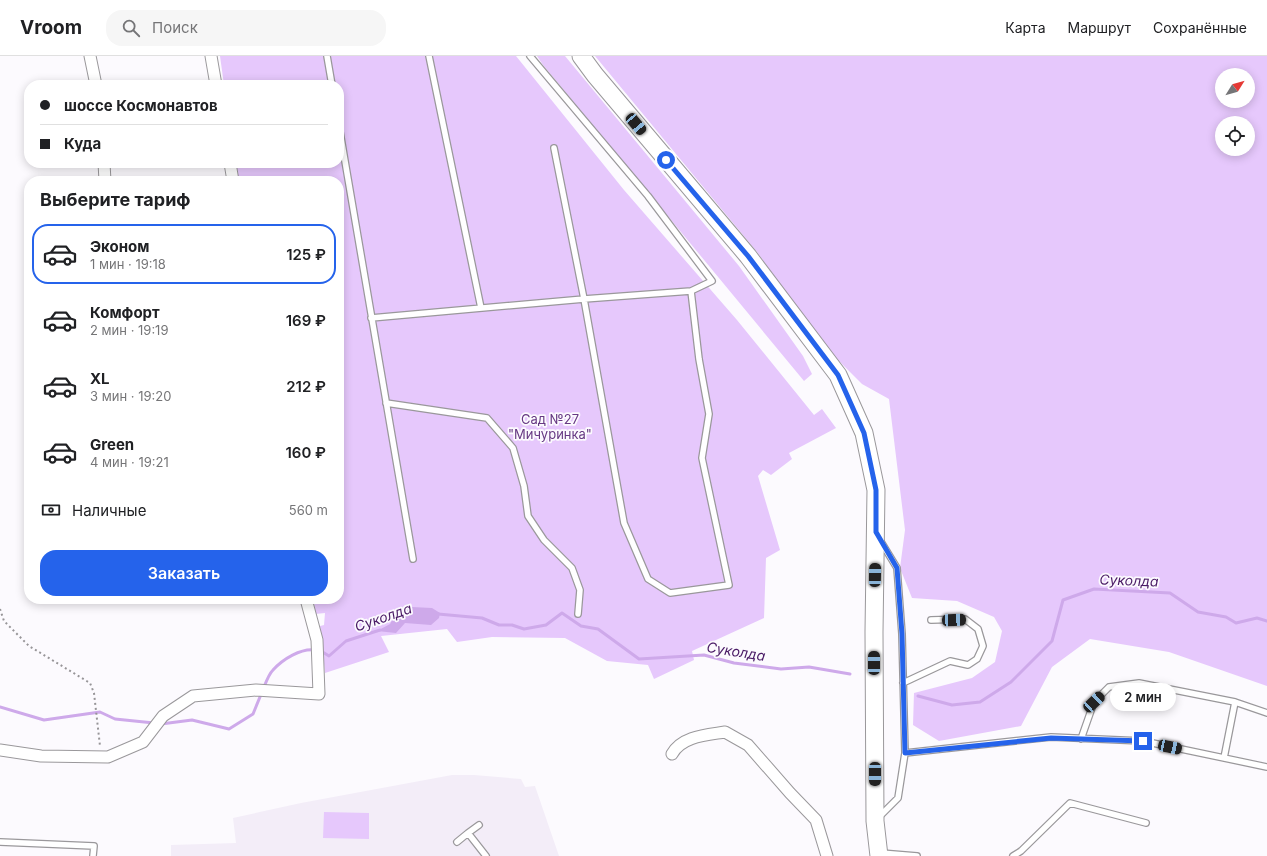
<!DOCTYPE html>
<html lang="ru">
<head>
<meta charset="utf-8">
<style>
  :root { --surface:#fff; --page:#f6f6f6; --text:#202124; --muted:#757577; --line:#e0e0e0; --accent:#2563eb }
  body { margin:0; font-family:Inter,sans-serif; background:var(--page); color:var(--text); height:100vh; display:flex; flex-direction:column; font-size:15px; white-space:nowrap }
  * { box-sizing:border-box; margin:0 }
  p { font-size:13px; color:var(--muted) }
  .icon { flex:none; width:22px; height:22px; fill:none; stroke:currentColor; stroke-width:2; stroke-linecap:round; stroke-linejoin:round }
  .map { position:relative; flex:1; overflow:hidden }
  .panel { position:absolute; left:24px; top:120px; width:320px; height:428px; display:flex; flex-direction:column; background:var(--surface); border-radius:16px; box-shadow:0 2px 10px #0003 }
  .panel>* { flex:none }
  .hud { position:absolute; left:24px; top:24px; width:320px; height:88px; border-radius:16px; box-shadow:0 2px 10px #0003; display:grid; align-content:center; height:88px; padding:0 16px; background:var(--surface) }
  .needle { width:26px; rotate:53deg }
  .fabs { position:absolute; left:1215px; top:12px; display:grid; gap:8px }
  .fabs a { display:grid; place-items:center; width:40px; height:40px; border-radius:50%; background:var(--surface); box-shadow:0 2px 10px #0003; font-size:20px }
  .end { position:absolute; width:18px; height:18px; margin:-9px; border:5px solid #2563eb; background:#fff; box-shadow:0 0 0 2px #fff }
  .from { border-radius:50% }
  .bubble { position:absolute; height:28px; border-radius:14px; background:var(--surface); box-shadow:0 2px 10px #0003; font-size:13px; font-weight:600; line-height:28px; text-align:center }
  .car { position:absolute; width:12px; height:24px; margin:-12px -6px; border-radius:5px; box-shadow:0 0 3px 1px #0007; background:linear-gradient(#222 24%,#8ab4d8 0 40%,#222 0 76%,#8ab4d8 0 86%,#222 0) }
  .hud b { display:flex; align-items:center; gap:14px; height:38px; font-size:15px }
  .hud b+b { border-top:1px solid var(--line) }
  .hud i { width:10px; height:10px; background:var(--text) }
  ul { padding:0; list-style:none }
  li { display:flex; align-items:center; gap:12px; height:60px; margin:0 8px 6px; padding:0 8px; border:2px solid transparent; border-radius:16px }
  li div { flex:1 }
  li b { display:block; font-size:15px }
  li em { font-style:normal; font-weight:600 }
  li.active { border-color:var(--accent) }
  li>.icon { width:36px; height:36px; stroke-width:1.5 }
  h2 { padding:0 16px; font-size:18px; line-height:48px }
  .pay { display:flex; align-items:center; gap:10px; height:44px; padding:0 16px; font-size:15px }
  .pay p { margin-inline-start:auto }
  .cta { display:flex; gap:8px; margin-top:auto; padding:8px 16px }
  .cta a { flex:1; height:46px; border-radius:16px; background:var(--accent); color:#fff; font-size:16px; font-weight:600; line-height:46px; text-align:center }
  header { display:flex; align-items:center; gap:24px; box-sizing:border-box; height:56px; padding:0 20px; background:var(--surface); border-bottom:1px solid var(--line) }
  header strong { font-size:19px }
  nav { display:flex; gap:22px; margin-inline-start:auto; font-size:14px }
  .search { width:280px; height:36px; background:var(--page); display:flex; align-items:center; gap:10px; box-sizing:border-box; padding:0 14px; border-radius:16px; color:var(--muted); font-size:15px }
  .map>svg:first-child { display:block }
</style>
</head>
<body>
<header>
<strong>Vroom</strong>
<div class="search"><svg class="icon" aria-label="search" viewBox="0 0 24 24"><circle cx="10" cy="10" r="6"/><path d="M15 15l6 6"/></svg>Поиск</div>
<nav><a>Карта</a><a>Маршрут</a><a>Сохранённые</a></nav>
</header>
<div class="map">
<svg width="1267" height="800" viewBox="0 0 1267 800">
  <rect width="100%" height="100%" fill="#fcfafe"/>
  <path fill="#f3edf8" d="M 452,719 L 474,719 L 521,723 L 525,731 L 535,730 L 559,800 L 171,800 L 171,789 L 236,787 L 233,762 L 301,747 Z"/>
  <path fill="#e6c8fc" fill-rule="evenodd" d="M 220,0 L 516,0 L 624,134 L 737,264 L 814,359 L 822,353 L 836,372 L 789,397 L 792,403 L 771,419 L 763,414 L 758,420 L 780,494 L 766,502 L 764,562 L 692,595 L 694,604 L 654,623 L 648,609 L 607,605 L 565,582 L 492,581 L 457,586 L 447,573 L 381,580 L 389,596 L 325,617 L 320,570 L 324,569 L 325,557 L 315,558 L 314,543 L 339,543 L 339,125 L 238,125 L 236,107 L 339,107 L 339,29 L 224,29 Z
    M 537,0 L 565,0 L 739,210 L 803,300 L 812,318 L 804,325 L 543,9 Z
    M 595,0 L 1267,0 L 1267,630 L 1169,596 L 1090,583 L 1052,611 L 1021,670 L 939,685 L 913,669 L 914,637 L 972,622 L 995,606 L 1002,575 L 994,561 L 957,545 L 912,542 L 900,512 L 905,474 L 889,343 L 862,328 L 822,288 L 757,196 ZM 1222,19 L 1248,19 L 1248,45 L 1222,45 ZM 1222,67 L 1248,67 L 1248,93 L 1222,93 Z
    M 324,756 L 369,757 L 369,783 L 323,782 Z"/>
  <path fill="#cea9ea" d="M 412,551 L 432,552 L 440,557 L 439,562 L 431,569 L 405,567 L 396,577 L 377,575 L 390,568 L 395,559 Z"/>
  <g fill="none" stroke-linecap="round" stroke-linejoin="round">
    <path stroke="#cea9ea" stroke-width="3" d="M 438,558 L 482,562 L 499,569 L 512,569 L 524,573 L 546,569 L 562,557 L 581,570 L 598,573 L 639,603 L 704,599 L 734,607 L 781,613 L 809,611 L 850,618
      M 321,595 L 329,600 L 346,585 L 380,574
      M 264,631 C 266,626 269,618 273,614 C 283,603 301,592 315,594
      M 918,640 L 952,649 L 980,646 L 1011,626 L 1052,585 L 1063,544 L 1094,533 L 1170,537 L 1198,556 L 1226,561 L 1236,567 L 1257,562 L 1267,565
      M 0,651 L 44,664 L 100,656 L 115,663 L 154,667
      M 161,668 L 192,664 L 229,673 L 253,658 L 262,636"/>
    <defs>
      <path id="lane" d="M 327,0 L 332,29
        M 429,0 L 481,252
        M 339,70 L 413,503
        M 554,92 L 584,243 L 624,467 L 648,523 L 670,537 L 729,529 L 702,402 L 709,358 L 699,303 L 691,235
        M 371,262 L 584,243 L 691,235 L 712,225 L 648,140 L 530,0
        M 386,347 L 487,362 L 513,392 L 524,430 L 528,460 L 544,484 L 572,512 L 580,534 L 578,558
        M 903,627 L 950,605 L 968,609 L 977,603 L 983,590 L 978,573 L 965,563 L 931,564
        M 1235,646 L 1267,657
        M 1081,683 L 1094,646 L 1109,631 L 1139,627 L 1235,646 L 1224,702
        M 905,697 L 1051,681 L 1143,685 L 1267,711
        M 879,761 L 898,742 L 905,697 L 902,578 L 897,512 L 880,484
        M 479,769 L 468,777 L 486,800
        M 0,786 L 94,790 L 93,800
        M 457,786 L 468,777
        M 881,797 L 917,800
        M 1013,800 L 1021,795 L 1070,747 L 1146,767"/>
      <path id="street" d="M 90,0 L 96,29
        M 211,0 L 216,29
        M 104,107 L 105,125
        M 230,107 L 233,125
        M 0,694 L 41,700 L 108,701 L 143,686 L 163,660 L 193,640 L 256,634 L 319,638 L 317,584 L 306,543
        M 672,698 C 682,680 707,679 725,676 L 748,689 L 790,737 L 816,764 L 827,800"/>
      <path id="primary" d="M 581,0 L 595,19 L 748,200 L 838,319 L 864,377 L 876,434 L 874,576 L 875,765 L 879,800"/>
    </defs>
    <use href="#lane" stroke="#9a989b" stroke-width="8"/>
    <use href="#street" stroke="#9a989b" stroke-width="13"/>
    <use href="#primary" stroke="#9a989b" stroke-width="19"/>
    <path stroke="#979598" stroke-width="2" stroke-dasharray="2 3" stroke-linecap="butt" d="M 0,553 L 4,565 L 29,590 L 90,627 L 94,637 L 100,690"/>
    <use href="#lane" stroke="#fff" stroke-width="5.5"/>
    <use href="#street" stroke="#fff" stroke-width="11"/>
    <use href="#primary" stroke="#fff" stroke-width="17"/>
  </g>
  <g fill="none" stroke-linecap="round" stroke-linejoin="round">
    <path stroke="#2563eb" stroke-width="5" d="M 666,104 L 748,200 L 838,319 L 864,377 L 876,434 L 876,476 L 897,512 L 902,578 L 905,697 L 1051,682 L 1143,685"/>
  </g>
  <g text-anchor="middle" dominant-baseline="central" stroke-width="3.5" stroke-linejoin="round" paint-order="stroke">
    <g font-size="13" fill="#663883" stroke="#fcfafe">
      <text x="550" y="363">Сад №27<tspan x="550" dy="15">"Мичуринка"</tspan></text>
    </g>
    <g font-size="14" font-style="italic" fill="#4a1b66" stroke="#fcfafe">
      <text transform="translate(1129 524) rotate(2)">Суколда</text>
      <text transform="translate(383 561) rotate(-19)">Суколда</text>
      <text transform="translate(736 595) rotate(9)">Суколда</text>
    </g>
  </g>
</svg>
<div class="fabs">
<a><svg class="needle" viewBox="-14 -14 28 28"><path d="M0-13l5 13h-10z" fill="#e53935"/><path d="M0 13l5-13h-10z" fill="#757577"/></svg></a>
<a><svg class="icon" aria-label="locate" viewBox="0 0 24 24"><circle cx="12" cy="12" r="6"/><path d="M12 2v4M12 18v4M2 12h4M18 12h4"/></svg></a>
</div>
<i class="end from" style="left:666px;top:104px"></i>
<i class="end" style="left:1143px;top:685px"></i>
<div class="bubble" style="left:1110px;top:627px;width:66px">2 мин</div>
<i class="car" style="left:636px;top:68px;rotate:140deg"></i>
<i class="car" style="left:875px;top:519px;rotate:1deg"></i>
<i class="car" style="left:954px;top:564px;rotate:88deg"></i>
<i class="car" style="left:874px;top:607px;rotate:0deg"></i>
<i class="car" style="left:1094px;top:646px;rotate:47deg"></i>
<i class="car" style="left:1170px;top:691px;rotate:102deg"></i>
<i class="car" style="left:875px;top:718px;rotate:180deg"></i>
<div class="hud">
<b><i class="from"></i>шоссе Космонавтов</b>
<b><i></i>Куда</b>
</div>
<section class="panel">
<h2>Выберите тариф</h2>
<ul>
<li class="active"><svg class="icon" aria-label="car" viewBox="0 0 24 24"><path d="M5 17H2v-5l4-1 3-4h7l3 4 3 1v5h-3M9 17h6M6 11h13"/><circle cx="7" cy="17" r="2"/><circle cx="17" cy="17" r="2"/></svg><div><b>Эконом</b><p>1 мин · 19:18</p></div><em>125 ₽</em></li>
<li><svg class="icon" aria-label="car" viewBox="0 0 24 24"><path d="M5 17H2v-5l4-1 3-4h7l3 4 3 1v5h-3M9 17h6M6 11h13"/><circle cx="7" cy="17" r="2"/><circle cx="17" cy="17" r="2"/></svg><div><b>Комфорт</b><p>2 мин · 19:19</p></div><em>169 ₽</em></li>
<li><svg class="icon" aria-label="car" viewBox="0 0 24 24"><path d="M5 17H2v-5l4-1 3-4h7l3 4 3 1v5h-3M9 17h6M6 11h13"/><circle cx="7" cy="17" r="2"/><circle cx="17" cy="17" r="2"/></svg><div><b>XL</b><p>3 мин · 19:20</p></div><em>212 ₽</em></li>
<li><svg class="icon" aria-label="car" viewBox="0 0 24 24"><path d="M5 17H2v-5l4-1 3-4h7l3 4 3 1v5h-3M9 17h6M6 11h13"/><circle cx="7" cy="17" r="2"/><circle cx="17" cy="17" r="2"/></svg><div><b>Green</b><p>4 мин · 19:21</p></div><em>160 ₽</em></li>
</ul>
<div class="pay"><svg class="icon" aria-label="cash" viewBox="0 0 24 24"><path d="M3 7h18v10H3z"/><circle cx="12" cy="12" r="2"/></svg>Наличные<p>560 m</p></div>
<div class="cta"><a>Заказать</a></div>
</section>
</div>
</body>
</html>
